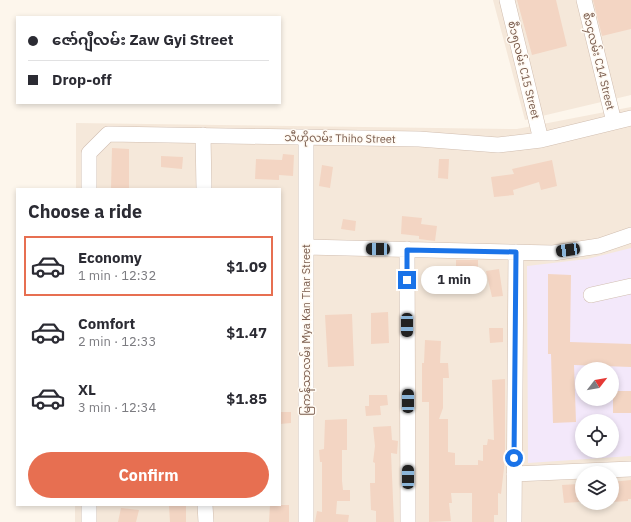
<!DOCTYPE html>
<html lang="en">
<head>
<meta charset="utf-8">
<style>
  :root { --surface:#fff; --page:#f7f7f7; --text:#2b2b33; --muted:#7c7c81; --line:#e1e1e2; --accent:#e76f51 }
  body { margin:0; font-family:"IBM Plex Sans","Noto Sans Myanmar",sans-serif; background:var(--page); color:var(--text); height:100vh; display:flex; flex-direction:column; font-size:15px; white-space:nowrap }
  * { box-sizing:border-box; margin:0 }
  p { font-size:13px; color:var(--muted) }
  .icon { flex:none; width:22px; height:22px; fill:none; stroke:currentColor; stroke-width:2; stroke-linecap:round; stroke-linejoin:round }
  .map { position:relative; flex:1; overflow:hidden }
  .side { position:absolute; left:16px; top:188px; width:265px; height:318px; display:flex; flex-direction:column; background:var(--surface); border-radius:0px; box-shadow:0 2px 6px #0003 }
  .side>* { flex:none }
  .hud { position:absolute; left:16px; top:16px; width:265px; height:88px; border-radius:0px; box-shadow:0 2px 6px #0003; display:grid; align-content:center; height:88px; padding:0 12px; background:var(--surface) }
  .needle { width:26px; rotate:59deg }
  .buttons { position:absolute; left:575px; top:362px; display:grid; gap:8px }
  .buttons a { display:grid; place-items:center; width:44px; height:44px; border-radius:50%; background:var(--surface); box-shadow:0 2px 6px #0003; font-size:20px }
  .end { position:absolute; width:18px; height:18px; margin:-9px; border:5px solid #1a73e8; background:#fff; box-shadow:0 0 0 2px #fff }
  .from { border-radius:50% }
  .bubble { position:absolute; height:28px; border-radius:14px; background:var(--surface); box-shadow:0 2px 6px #0003; font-size:13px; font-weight:700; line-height:28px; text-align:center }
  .car { position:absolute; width:12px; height:24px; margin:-12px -6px; border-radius:5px; box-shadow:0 0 3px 1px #0007; background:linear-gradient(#222 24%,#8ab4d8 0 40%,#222 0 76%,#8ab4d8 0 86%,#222 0) }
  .hud b { display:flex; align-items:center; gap:14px; height:38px; font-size:15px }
  .hud b+b { border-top:1px solid var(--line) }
  .hud i { width:10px; height:10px; background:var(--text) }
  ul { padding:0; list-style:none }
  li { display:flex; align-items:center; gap:12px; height:60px; margin:0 8px 6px; padding:0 4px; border:2px solid transparent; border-radius:0px }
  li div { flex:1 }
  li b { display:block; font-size:15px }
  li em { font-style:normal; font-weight:700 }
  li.selected { border-color:var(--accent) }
  li>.icon { width:36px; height:36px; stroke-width:1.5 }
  h2 { padding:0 12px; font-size:18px; line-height:48px }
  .primary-button { display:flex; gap:8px; margin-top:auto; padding:8px 12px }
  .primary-button a { flex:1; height:46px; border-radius:24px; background:var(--accent); color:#fff; font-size:16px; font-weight:700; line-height:46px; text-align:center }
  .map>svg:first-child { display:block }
</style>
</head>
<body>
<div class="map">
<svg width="631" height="522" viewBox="0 0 631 522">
  <rect width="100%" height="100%" fill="#fdf6ec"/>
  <path fill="#f5e8da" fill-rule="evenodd" d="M 493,0 L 631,0 L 631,95 L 525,120 Z
    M 631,107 L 631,522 L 75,522 L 75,505 L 280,505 L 280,189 L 76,189 L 76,123 L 517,129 ZM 582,369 L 612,369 L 612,399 L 582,399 ZM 582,421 L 612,421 L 612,451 L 582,451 ZM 582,473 L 612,473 L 612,503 L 582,503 Z"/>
  <path fill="#f3e8fa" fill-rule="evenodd" d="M 631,248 L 631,456 L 528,463 L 527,266 L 587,259 ZM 582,369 L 612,369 L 612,399 L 582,399 ZM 582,421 L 612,421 L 612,451 L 582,451 Z"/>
  <path fill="#f3d5c3" d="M 517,0 L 556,0 L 567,46 L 532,55 Z
    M 593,0 L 631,0 L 631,29 L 602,36 Z
    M 112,148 L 129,149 L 129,189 L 111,189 Z
    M 283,154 L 294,155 L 293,176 L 279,175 L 279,180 L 255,179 L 256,159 L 282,160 Z
    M 161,156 L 183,157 L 182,169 L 161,167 Z
    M 439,159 L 449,159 L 448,179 L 438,178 Z
    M 552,160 L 557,186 L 541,190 L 539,182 L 513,190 L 514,195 L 494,197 L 491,177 L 514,174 L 512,169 Z
    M 322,165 L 333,167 L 330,188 L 319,186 Z
    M 402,216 L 422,218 L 421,224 L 437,226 L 435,241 L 419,239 L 419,236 L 401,234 Z
    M 343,219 L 356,221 L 355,231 L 341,229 Z
    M 456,260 L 478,260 L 478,272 L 456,272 Z
    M 499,269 L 503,296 L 492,297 L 486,271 Z
    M 548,274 L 571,275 L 570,342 L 631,344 L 631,367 L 574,365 L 576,422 L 553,423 L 551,354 L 548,354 Z
    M 388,312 L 389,343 L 371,344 L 371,313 Z
    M 352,314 L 354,366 L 328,367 L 325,315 Z
    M 489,328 L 503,328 L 503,342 L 490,343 Z
    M 425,340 L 441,341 L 440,363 L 448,363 L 449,378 L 443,378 L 443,408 L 439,419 L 448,419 L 448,452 L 455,453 L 455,465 L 478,465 L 478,460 L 483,461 L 483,445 L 487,445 L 488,439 L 494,440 L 492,380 L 505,379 L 505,459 L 501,494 L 498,493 L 498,515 L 494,515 L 494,522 L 472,522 L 472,493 L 451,493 L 452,503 L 449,503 L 451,521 L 429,522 L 429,402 L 422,402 L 422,363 L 424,363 Z
    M 613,391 L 631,391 L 631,413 L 613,413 Z
    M 369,395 L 387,395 L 388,405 L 380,406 L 381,415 L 366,416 L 365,406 L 369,406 Z
    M 280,412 L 291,412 L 291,423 L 280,424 Z
    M 347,419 L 347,450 L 342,450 L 342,481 L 343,490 L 350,490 L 350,501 L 337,501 L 336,514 L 349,515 L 348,522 L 315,522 L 317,511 L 322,512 L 322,462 L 320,462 L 319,450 L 324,449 L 325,420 Z
    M 391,426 L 392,440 L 398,441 L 397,454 L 391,453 L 394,522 L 376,522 L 376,511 L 371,510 L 370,483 L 375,483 L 375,463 L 373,462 L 375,446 L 373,427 Z
    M 631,480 L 631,499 L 628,499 L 628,501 L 612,502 L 612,482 Z
    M 578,484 L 582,485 L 582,498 L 578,498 L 579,502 L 564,503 L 562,485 Z
    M 169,505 L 186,505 L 186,522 L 170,522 Z
    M 270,505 L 289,505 L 289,522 L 269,522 Z
    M 121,508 L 139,510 L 136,522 L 118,522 Z"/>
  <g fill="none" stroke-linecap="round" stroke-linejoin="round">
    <defs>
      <path id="minor" d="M 507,0 L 541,140
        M 584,0 L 614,122
        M 203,135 L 204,189
        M 89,189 L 89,153 L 108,134 L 419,139 L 498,145 L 541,140 L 631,118
        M 306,247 L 553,253 L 599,246 L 631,235
        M 407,249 L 408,522
        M 591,295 L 631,286
        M 514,474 L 631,469
        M 89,505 L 89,522
        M 205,505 L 206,522
        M 306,522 L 306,137
        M 514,522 L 516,252"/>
    </defs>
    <use href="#minor" stroke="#d1beb0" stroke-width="16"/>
    <use href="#minor" stroke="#fff" stroke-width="15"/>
  </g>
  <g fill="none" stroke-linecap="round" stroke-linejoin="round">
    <path stroke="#1a73e8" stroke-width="5" d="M 407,280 L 407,250 L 516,252 L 514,458"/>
  </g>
  <g text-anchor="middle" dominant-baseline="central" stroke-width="3" stroke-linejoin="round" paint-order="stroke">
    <g font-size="11" fill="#7a5c4d" stroke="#fffaf3">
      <text transform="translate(599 61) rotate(76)">စီ၁၄လမ်း C14 Street</text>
      <text transform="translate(524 70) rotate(76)">စီ၁၅လမ်း C15 Street</text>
      <text transform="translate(340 138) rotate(1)">သီဟိုလမ်း Thiho Street</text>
      <text transform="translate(306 330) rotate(-90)">မြကန်သာလမ်း Mya Kan Thar Street</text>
    </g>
  </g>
</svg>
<div class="buttons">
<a><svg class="needle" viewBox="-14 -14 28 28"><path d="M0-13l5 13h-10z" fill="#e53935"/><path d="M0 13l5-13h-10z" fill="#7c7c81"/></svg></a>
<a><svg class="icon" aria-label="locate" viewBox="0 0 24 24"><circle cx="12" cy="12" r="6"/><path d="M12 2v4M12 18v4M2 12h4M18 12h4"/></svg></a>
<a><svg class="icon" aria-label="layers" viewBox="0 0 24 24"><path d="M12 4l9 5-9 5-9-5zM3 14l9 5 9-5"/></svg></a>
</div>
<i class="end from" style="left:514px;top:458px"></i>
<i class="end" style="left:407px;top:280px"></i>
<div class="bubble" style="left:421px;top:266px;width:66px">1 min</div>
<i class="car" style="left:378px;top:249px;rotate:271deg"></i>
<i class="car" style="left:568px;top:250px;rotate:262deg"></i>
<i class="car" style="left:407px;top:325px;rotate:180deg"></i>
<i class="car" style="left:408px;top:401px;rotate:0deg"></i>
<i class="car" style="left:408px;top:477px;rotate:0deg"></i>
<div class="hud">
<b><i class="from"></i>ဇော်ဂျီလမ်း Zaw Gyi Street</b>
<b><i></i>Drop-off</b>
</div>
<section class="side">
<h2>Choose a ride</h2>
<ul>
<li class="selected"><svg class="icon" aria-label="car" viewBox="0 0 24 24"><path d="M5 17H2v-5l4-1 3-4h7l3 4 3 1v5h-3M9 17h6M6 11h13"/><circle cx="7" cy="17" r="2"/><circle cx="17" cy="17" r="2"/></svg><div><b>Economy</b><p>1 min · 12:32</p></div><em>$1.09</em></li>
<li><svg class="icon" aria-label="car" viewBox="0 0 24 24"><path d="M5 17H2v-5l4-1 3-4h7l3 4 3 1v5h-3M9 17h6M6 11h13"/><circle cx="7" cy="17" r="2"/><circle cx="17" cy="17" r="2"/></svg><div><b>Comfort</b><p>2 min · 12:33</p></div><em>$1.47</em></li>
<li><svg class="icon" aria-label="car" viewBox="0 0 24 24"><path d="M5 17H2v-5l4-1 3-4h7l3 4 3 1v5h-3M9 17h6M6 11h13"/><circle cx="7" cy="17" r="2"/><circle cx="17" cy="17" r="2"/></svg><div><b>XL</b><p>3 min · 12:34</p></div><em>$1.85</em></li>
</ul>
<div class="primary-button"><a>Confirm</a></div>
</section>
</div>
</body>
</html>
